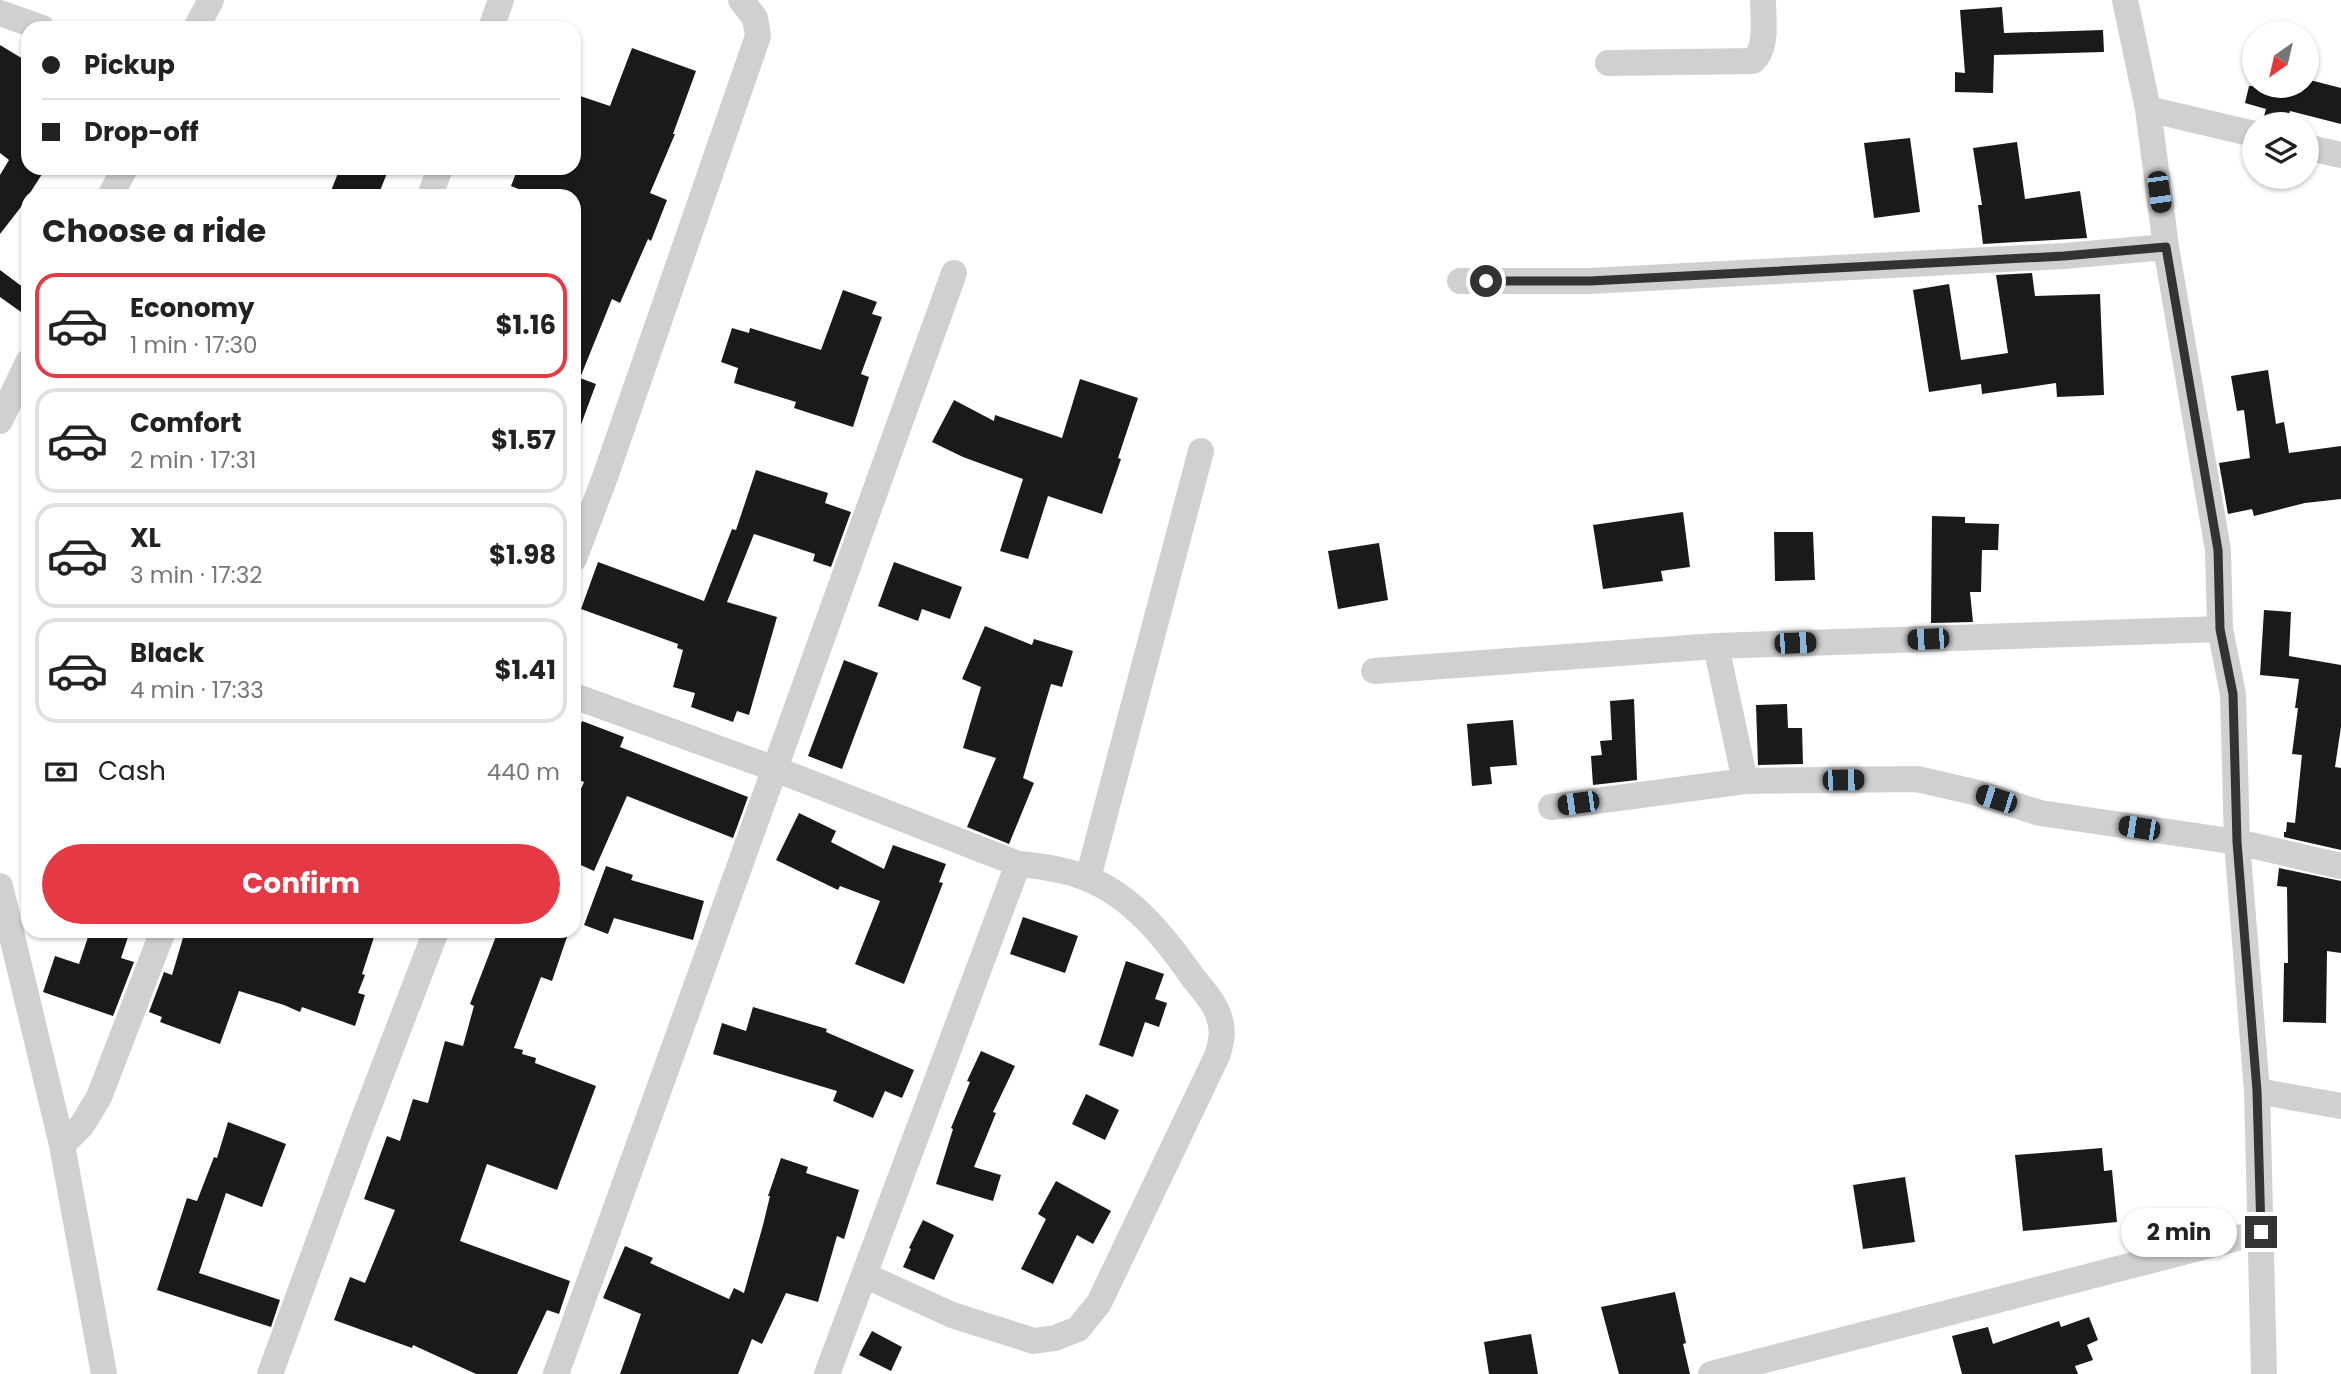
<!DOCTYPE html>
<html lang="en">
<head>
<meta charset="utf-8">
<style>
  :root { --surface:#fff; --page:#f2f2f2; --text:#222; --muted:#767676; --line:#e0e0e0; --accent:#e63946 }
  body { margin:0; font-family:Poppins,sans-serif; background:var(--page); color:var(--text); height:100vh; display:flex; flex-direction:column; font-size:26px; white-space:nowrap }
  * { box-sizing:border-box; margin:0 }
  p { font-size:23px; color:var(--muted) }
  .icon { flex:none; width:38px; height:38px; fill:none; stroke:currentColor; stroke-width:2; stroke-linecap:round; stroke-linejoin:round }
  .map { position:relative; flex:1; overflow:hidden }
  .details { position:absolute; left:21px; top:189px; width:560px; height:749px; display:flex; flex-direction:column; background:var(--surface); border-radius:21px; box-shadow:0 2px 5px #0004 }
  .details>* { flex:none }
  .hud { position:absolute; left:21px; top:21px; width:560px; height:154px; border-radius:21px; box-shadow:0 2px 5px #0004; display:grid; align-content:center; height:154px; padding:0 21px; background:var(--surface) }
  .needle { width:46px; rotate:214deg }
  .fabs { position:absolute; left:2242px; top:21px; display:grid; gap:14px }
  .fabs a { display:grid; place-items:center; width:77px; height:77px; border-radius:50%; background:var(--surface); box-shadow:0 2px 5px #0004; font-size:35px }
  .end { position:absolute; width:32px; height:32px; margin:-16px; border:9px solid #333; background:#fff; box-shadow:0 0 0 4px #fff }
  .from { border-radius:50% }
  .bubble { position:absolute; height:49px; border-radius:24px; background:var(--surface); box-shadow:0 2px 5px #0004; font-size:23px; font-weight:700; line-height:49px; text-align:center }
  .car { position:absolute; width:21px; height:42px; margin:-21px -10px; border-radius:9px; box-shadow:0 0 5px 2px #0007; background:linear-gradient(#222 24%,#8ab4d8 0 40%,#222 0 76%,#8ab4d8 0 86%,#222 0) }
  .hud b { display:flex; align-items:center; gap:24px; height:66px; font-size:26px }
  .hud b+b { border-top:2px solid var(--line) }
  .hud i { width:18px; height:18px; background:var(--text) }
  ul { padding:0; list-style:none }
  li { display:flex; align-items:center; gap:21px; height:105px; margin:0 14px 10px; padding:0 7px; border:4px solid var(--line); border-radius:21px }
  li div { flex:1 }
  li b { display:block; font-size:26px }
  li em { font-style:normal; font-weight:700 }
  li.on { border-color:var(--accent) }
  li>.icon { width:63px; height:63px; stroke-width:1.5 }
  h2 { padding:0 21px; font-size:32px; line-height:84px }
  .pay { display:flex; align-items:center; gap:18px; height:77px; padding:0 21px; font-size:26px }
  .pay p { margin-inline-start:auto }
  .primary-button { display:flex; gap:14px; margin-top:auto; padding:14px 21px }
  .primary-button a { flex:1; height:80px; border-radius:42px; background:var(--accent); color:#fff; font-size:28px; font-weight:700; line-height:80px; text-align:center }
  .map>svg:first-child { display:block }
</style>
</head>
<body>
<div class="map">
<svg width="2341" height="1374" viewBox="0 0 2341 1374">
  <rect width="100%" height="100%" fill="#fff"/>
  <path fill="#1a1a1a" d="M 2002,7 L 2004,33 L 2103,30 L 2104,52 L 1994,55 L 1993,93 L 1955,92 L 1955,72 L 1965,73 L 1960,10 Z
    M 0,45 L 28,62 L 28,168 L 46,168 L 21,207 L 0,234 L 0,175 L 9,160 L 0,153 Z
    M 632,48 L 696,71 L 673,134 L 675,134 L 650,193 L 667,200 L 651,241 L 648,239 L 620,303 L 612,299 L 580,378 L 596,384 L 576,438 L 574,438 L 574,196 L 536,196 L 511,186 L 518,168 L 574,168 L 574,94 L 610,106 Z
    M 2306,79 L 2341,88 L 2341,124 L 2290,111 L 2286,124 L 2281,124 L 2263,120 L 2266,109 L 2245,103 L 2249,86 L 2306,86 Z
    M 1910,138 L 1920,212 L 1874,218 L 1864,143 Z
    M 2017,142 L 2025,199 L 2080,191 L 2087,238 L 1983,244 L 1978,205 L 1982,205 L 1973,148 Z
    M 340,168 L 389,168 L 378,196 L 329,196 Z
    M 0,270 L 28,291 L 28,317 L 0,297 Z
    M 2032,273 L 2035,296 L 2100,294 L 2104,395 L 2057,397 L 2056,383 L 1982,394 L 1981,384 L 1929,392 L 1913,290 L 1949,284 L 1961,360 L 2008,353 L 1996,275 Z
    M 843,290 L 877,302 L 872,314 L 882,317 L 861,374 L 869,377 L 853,427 L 794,408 L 796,402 L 734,383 L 738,368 L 721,362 L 732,328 L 749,333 L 750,328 L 821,350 Z
    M 2268,370 L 2276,424 L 2284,422 L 2289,453 L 2341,446 L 2341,499 L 2305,503 L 2254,516 L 2252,509 L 2228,514 L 2219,463 L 2250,458 L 2244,410 L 2237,411 L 2231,376 Z
    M 1080,379 L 1138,398 L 1118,458 L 1121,459 L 1102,514 L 1048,496 L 1028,559 L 1000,551 L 1023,479 L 963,457 L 932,442 L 954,400 L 994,421 L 995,415 L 1062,438 Z
    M 756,470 L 828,493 L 825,503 L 851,512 L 831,567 L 813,561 L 815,554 L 754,534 L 727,602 L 777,617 L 749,715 L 737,711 L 733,722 L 691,707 L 695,693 L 673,687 L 683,650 L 677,648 L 678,644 L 581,609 L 598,562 L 704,601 L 732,529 L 736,530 Z
    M 1683,512 L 1690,567 L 1661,571 L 1663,581 L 1603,589 L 1593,525 Z
    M 1932,516 L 1965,517 L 1965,523 L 1999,524 L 1998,550 L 1982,550 L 1981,592 L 1970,592 L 1973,622 L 1931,623 Z
    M 1774,532 L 1813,532 L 1815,580 L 1775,581 Z
    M 1379,543 L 1388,600 L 1338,609 L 1328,551 Z
    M 894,562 L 962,587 L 950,619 L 922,609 L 918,621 L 878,606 Z
    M 2264,610 L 2291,612 L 2289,656 L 2341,665 L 2341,727 L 2335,767 L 2341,768 L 2341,850 L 2284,837 L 2284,832 L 2286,832 L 2287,822 L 2295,823 L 2302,755 L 2292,754 L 2298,708 L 2295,708 L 2299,679 L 2260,675 Z
    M 985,626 L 1032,645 L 1034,639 L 1073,651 L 1062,687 L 1051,684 L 1023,778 L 1034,783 L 1009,844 L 967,827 L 996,758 L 963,748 L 981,687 L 962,679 Z
    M 844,660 L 878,673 L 842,769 L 808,756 Z
    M 1634,699 L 1637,780 L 1593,785 L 1591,756 L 1602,755 L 1600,741 L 1612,740 L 1610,701 Z
    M 1787,704 L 1788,728 L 1802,728 L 1803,764 L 1758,765 L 1756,705 Z
    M 1513,720 L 1517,765 L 1490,767 L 1492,784 L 1472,786 L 1467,724 Z
    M 582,721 L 624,737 L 620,747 L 748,797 L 733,838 L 627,796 L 594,871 L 574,862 L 574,805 L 584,782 L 574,778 L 574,741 Z
    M 799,813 L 836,831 L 831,842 L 884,869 L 893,845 L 946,864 L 939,882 L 943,883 L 904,984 L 855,964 L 880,901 L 840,886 L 838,890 L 776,860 Z
    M 606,866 L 633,875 L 631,880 L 704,901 L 693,940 L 614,918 L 608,934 L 584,925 Z
    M 2279,868 L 2341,881 L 2341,953 L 2327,951 L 2326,1023 L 2283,1022 L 2284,963 L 2288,963 L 2287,887 L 2277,886 Z
    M 1023,917 L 1078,936 L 1065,973 L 1010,954 Z
    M 90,931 L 130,931 L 121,958 L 134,962 L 113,1016 L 43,992 L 55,956 L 79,964 Z
    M 185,931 L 376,931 L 362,974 L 365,975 L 358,993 L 365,995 L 355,1026 L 302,1007 L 300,1012 L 284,1005 L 239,991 L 220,1044 L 160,1022 L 162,1017 L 149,1012 L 164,972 L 172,975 Z
    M 498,931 L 569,931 L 552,981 L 541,977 L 514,1048 L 523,1050 L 522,1054 L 536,1058 L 535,1063 L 596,1086 L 557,1190 L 487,1164 L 460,1241 L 570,1281 L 559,1314 L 547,1310 L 517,1374 L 476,1374 L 413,1345 L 412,1348 L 334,1320 L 350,1277 L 365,1283 L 395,1210 L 364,1199 L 387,1136 L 400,1141 L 413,1099 L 428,1103 L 445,1041 L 463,1046 L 474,1006 L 470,1004 Z
    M 1126,961 L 1164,974 L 1155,999 L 1167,1003 L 1159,1027 L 1145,1022 L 1133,1057 L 1099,1045 Z
    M 753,1007 L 827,1029 L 826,1032 L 914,1070 L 902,1098 L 885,1091 L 873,1118 L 833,1101 L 837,1091 L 713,1054 L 722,1023 L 746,1031 Z
    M 981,1051 L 1015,1066 L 993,1112 L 996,1113 L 974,1167 L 1001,1175 L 993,1201 L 936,1184 L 953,1129 L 951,1128 L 970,1082 L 967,1081 Z
    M 1086,1094 L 1119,1110 L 1105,1140 L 1072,1124 Z
    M 228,1122 L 286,1144 L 262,1207 L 226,1193 L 199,1273 L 280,1300 L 271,1327 L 157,1290 L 187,1198 L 197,1201 L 214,1157 L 217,1158 Z
    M 2102,1148 L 2104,1171 L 2112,1170 L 2117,1222 L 2023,1231 L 2015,1155 Z
    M 781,1158 L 808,1167 L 806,1173 L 859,1190 L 844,1239 L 837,1236 L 818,1302 L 786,1293 L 762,1344 L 752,1339 L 738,1374 L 620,1374 L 641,1314 L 603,1298 L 625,1246 L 653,1258 L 650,1263 L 729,1299 L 734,1288 L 744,1293 L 763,1225 L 770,1196 L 768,1196 Z
    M 1905,1177 L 1915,1242 L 1863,1249 L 1853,1185 Z
    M 1056,1181 L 1111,1211 L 1093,1244 L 1077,1235 L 1053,1284 L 1021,1269 L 1046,1219 L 1038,1214 Z
    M 923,1220 L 954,1235 L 934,1280 L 903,1267 L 911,1249 L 909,1248 Z
    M 1675,1292 L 1686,1343 L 1683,1344 L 1690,1374 L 1619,1374 L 1601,1307 Z
    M 2089,1317 L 2098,1340 L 2087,1345 L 2093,1360 L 2075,1366 L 2078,1374 L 1962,1374 L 1952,1336 L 1988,1327 L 1993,1344 L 2059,1321 L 2061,1327 Z
    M 872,1331 L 902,1347 L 891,1371 L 859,1355 Z
    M 1531,1334 L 1538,1374 L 1489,1374 L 1484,1342 Z"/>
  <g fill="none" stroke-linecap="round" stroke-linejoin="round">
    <path stroke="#d0d0d0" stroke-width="26" d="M 2125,0 L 2148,109 L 2166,247 L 2218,550 L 2220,629 L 2233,694 L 2237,842 L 2257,1091 L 2264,1374
      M 0,13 L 42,28
      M 196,28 L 211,0
      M 491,28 L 501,0
      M 1608,63 L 1753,61 C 1768,48 1763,19 1763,0
      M 2148,109 L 2254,134
      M 2306,147 L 2341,155
      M 110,196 L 125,168
      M 430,196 L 440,168
      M 1460,281 L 1590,281 L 2064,256 L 2166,247
      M 0,421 L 28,362
      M 574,559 L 605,477 L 758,36 L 755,18 L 741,0
      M 1716,646 L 1745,781
      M 1374,671 L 1716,646 L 2220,629
      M 574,696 L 775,769 L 1018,864 C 1042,866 1064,869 1086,878 C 1133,896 1166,939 1194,979 C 1203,990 1213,1001 1218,1014 C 1224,1029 1222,1041 1217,1056 L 1099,1303 L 1078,1329 L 1055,1338 L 1034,1341 L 952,1315 L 864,1275
      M 1551,807 L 1745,781 L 1917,779 L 1974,792 L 2040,813 L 2237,842 L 2341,866
      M 1088,878 L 1201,451
      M 0,886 L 62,1145 L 104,1374
      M 2257,1091 L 2341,1106
      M 62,1145 L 82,1125 L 99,1097 L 163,931
      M 270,1374 L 358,1134 L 436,931
      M 556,1374 L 954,273
      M 827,1374 L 1018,864
      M 1711,1374 L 2261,1232"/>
  </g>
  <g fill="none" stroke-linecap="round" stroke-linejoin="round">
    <path stroke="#333" stroke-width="9" d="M 1486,281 L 1590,281 L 2064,256 L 2166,247 L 2218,550 L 2220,629 L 2233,694 L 2237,842 L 2257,1091 L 2261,1232"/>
  </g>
</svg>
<div class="fabs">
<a><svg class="needle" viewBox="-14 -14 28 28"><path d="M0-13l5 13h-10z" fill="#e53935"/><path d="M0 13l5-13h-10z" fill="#767676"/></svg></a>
<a><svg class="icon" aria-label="layers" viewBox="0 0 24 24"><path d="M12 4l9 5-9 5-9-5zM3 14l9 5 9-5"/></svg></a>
</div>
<i class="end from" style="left:1486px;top:281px"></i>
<i class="end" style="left:2261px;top:1232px"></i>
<div class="bubble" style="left:2121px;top:1208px;width:116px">2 min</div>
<i class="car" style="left:2159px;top:192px;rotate:172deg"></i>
<i class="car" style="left:1928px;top:639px;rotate:268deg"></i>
<i class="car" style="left:1795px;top:643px;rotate:88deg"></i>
<i class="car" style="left:1843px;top:780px;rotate:89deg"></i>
<i class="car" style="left:1996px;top:799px;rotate:288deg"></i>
<i class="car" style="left:1578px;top:803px;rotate:262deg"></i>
<i class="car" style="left:2139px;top:828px;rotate:279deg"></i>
<div class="hud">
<b><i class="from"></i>Pickup</b>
<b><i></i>Drop-off</b>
</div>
<section class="details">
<h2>Choose a ride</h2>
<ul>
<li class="on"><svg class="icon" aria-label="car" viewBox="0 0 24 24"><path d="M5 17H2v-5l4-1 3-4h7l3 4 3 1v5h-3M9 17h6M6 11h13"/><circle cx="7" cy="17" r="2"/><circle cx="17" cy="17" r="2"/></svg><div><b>Economy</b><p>1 min · 17:30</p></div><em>$1.16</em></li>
<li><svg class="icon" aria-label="car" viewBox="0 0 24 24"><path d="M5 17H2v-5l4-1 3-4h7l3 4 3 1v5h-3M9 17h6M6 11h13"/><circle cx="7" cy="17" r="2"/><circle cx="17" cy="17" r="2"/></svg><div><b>Comfort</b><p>2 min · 17:31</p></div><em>$1.57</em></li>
<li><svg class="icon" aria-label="car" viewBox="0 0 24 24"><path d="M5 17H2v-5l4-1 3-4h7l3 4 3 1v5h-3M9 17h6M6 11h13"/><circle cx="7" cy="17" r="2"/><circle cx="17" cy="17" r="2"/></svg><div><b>XL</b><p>3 min · 17:32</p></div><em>$1.98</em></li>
<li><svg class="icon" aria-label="car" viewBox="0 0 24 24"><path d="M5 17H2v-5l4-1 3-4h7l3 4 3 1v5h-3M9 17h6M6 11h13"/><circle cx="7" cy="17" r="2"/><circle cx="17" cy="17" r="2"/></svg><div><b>Black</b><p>4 min · 17:33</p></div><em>$1.41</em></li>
</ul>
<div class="pay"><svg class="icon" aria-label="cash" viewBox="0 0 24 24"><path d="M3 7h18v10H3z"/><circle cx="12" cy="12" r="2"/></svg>Cash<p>440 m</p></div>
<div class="primary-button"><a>Confirm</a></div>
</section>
</div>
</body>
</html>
